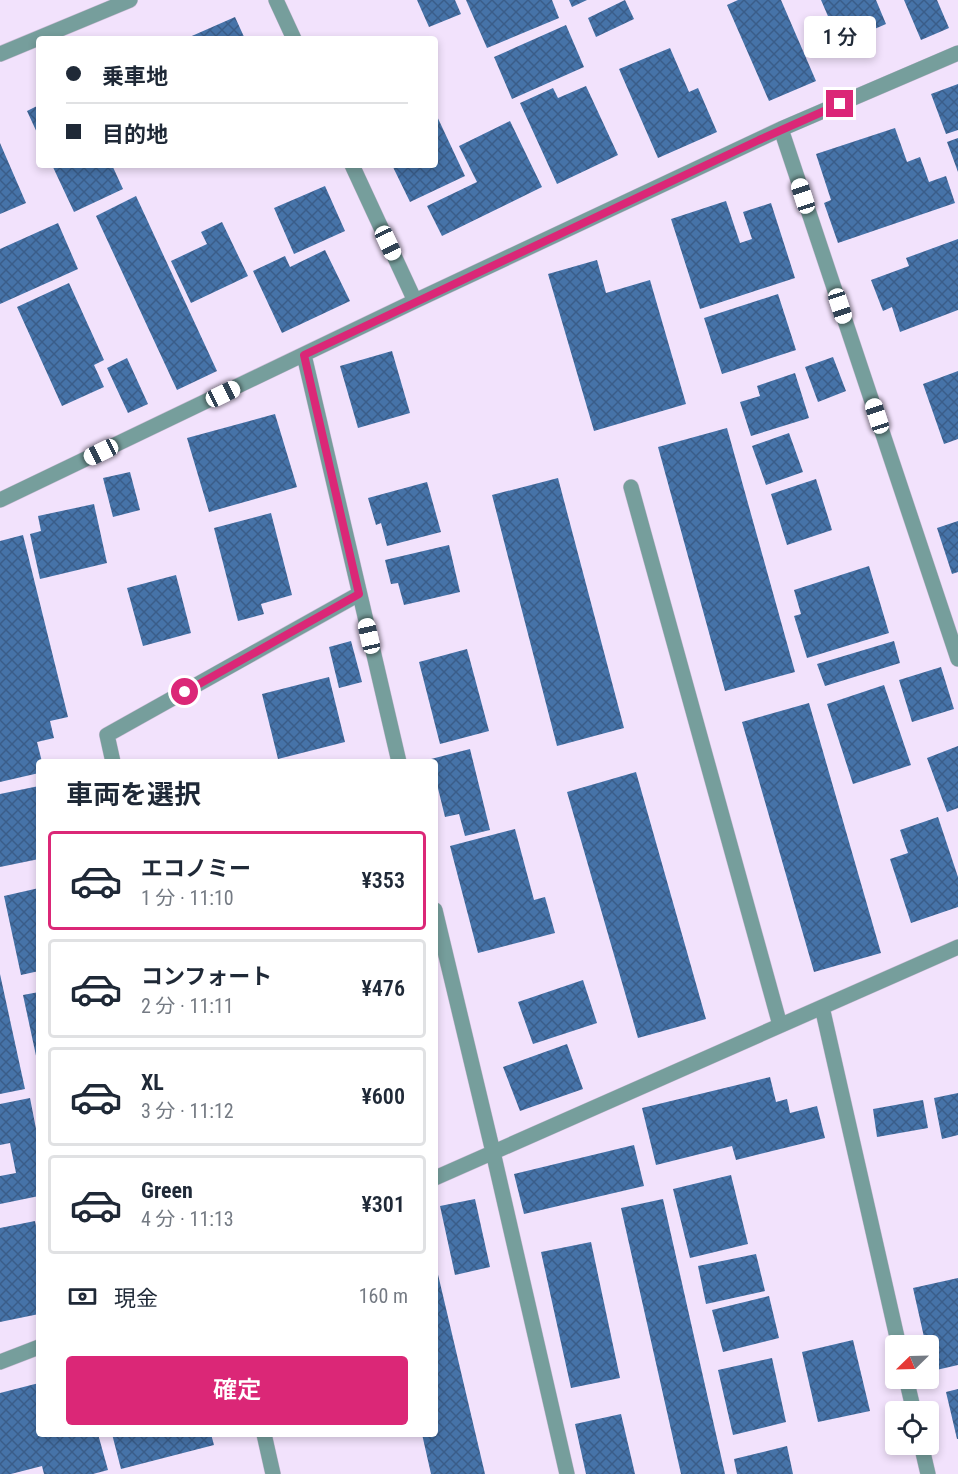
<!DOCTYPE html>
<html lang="ja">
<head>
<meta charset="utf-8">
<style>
  :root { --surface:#fff; --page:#f2f2f3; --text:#1f2937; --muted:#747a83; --line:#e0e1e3; --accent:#db2777 }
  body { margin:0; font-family:"Roboto Condensed","Noto Sans JP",sans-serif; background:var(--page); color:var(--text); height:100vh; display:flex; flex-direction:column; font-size:22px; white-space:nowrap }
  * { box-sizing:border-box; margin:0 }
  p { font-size:20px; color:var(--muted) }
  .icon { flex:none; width:33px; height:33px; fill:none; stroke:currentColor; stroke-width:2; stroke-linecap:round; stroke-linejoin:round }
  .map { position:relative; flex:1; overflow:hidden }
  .sheet { position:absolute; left:36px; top:759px; width:402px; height:678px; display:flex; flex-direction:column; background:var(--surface); border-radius:6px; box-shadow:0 3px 9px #0003 }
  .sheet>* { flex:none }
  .top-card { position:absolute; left:36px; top:36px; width:402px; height:132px; border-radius:6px; box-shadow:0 3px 9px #0003; display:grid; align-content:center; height:132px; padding:0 30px; background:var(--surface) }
  .needle { width:39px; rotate:247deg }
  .tools { position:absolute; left:885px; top:1335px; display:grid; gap:12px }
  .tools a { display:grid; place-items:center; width:54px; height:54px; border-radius:6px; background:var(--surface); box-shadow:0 3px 9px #0003; font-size:30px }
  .end { position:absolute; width:27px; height:27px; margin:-14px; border:8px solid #db2777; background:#fff; box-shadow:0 0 0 3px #fff }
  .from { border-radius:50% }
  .bubble { position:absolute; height:42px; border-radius:6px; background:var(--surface); box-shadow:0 3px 9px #0003; font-size:20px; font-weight:600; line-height:42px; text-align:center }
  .car { position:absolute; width:18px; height:36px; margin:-18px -9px; border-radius:8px; box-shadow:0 0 4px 2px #0007; background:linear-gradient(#fff 24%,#345 0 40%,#fff 0 76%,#345 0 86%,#fff 0) }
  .top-card b { display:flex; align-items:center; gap:21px; height:57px; font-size:22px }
  .top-card b+b { border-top:2px solid var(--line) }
  .top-card i { width:15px; height:15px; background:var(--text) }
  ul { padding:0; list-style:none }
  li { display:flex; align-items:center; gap:18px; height:99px; margin:0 12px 9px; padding:0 18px; border:3px solid var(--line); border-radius:6px }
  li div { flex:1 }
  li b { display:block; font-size:22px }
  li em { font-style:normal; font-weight:600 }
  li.current { border-color:var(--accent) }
  li>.icon { width:54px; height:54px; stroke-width:1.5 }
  h2 { padding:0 30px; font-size:27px; line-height:72px }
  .pay { display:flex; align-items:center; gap:15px; height:66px; padding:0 30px; font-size:22px }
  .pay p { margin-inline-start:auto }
  .button { display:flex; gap:12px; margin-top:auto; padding:12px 30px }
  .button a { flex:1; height:69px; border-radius:6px; background:var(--accent); color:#fff; font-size:24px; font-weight:600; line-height:69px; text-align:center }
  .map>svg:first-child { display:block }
</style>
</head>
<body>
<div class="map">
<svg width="958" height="1474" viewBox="0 0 958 1474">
  <defs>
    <pattern id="building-cross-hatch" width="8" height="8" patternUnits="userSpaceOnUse" patternTransform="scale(1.5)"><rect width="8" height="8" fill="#4673a8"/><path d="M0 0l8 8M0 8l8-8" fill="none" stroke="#3a5d89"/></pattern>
  </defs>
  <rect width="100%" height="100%" fill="#f2e2fc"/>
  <path fill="url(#building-cross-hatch)" d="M 417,0 L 455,0 L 461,14 L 429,27 Z
    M 466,0 L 552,0 L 559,18 L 487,48 Z
    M 569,0 L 587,0 L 572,7 Z
    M 625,0 L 634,19 L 596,37 L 588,18 Z
    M 738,0 L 781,0 L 816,81 L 769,101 L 727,5 Z
    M 821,0 L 876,0 L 886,24 L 840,44 Z
    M 904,0 L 937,0 L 949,28 L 921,40 Z
    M 235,17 L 245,39 L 185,39 Z
    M 566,25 L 584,67 L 512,99 L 494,57 Z
    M 670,48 L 689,92 L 698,88 L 717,132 L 658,158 L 619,69 Z
    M 958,84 L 958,130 L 946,134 L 931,94 Z
    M 586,86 L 618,155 L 557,184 L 520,103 L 553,88 L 558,98 Z
    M 39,105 L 39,137 L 27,111 Z
    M 435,112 L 465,176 L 410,202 L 392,165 L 435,165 Z
    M 510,121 L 542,187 L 442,236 L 427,206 L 477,182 L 459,146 Z
    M 895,128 L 907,162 L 920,157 L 929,182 L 946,176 L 955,203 L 838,243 L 824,203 L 831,200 L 816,154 Z
    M 958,138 L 958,172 L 947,142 Z
    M 0,143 L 26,203 L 0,214 Z
    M 52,165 L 112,165 L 123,189 L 74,212 Z
    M 325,186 L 345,231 L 294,254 L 274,208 Z
    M 136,196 L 217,371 L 177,390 L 96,216 Z
    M 726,201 L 740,243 L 752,239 L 743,212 L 771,203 L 795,278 L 700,309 L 671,219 Z
    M 222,222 L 248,276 L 191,303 L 171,261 L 207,244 L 201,232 Z
    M 58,223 L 78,269 L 0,304 L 0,249 Z
    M 958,239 L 958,310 L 900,332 L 892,307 L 883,311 L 871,280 L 909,266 L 906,258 Z
    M 325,250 L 350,301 L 282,333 L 253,271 L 285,256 L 290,267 Z
    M 597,260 L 606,293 L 650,280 L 686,404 L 594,431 L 548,274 Z
    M 69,283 L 104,360 L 94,365 L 104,387 L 62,406 L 17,307 Z
    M 778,294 L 796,350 L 722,374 L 704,318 Z
    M 392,351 L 410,413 L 358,428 L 340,366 Z
    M 833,357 L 846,391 L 818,402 L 805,367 Z
    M 127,358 L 148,404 L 128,413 L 107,368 Z
    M 958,371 L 958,439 L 944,444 L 923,384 Z
    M 795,373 L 809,418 L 751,436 L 740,402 L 760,396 L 757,386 Z
    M 275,414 L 297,487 L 209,512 L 187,438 Z
    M 727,428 L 795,672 L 725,691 L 658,447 Z
    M 789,433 L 803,472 L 766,485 L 752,446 Z
    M 130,472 L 140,510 L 113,517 L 103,478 Z
    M 558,478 L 624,728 L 557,746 L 492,495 Z
    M 816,479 L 832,530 L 787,545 L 771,494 Z
    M 427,482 L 441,532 L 387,546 L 381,523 L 376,525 L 368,498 Z
    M 94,504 L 107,563 L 40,579 L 30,534 L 41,531 L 38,516 Z
    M 271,513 L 292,595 L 261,604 L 264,614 L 238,621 L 214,528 Z
    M 958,521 L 958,572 L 952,574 L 937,528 Z
    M 23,535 L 68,717 L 50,721 L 54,738 L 37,742 L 42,762 L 39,762 L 39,773 L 0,782 L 0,541 Z
    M 449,545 L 460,592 L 404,605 L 398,583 L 391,584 L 385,560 Z
    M 869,566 L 889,633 L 807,658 L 794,616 L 801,614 L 794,590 Z
    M 176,575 L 191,633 L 143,646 L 127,588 Z
    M 351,641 L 362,682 L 339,688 L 329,647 Z
    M 894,641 L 900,663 L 825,686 L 817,664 Z
    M 467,649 L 489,731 L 440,744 L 419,662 Z
    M 941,667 L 954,709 L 912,722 L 899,680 Z
    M 329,677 L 345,742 L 278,759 L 262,694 Z
    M 884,685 L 911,765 L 853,784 L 827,704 Z
    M 809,703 L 881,953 L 814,972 L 742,722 Z
    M 958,746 L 958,808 L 947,812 L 927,758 Z
    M 470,749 L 490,830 L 465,836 L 459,814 L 445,817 L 435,776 L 435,762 L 432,762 L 431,759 Z
    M 636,772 L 706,1019 L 638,1038 L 567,792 Z
    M 39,786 L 39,859 L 0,867 L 0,794 Z
    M 938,817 L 958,877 L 958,907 L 911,923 L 890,859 L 908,853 L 900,830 Z
    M 515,829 L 534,900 L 545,897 L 555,933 L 478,953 L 450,846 Z
    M 39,888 L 39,971 L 21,975 L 4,896 Z
    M 0,974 L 25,1089 L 0,1094 Z
    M 583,980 L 597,1023 L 533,1044 L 518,1002 Z
    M 39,992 L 39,1065 L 38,1065 L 23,995 Z
    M 567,1044 L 583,1089 L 520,1111 L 503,1067 Z
    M 770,1077 L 776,1102 L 787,1099 L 790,1113 L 817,1106 L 825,1138 L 736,1160 L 732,1146 L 656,1165 L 642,1108 Z
    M 958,1093 L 958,1135 L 942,1139 L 934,1098 Z
    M 30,1098 L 39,1144 L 39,1196 L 0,1204 L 0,1176 L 16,1173 L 10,1143 L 0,1145 L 0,1104 Z
    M 923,1100 L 928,1128 L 877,1137 L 873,1109 Z
    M 634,1145 L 644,1186 L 524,1214 L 514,1174 Z
    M 731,1175 L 748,1244 L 690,1258 L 673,1189 Z
    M 475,1199 L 490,1267 L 455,1275 L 440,1206 Z
    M 663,1199 L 725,1474 L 681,1474 L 621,1208 Z
    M 35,1221 L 39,1241 L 39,1314 L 0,1322 L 0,1228 Z
    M 591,1242 L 620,1378 L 571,1388 L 541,1252 Z
    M 756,1254 L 765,1291 L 706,1304 L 698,1266 Z
    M 435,1266 L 436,1266 L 485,1474 L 431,1474 L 422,1434 L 435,1434 Z
    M 958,1278 L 958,1365 L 932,1371 L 928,1356 L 928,1346 L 926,1346 L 913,1288 Z
    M 769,1296 L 779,1338 L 723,1352 L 712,1310 Z
    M 853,1340 L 870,1411 L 818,1422 L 802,1352 Z
    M 772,1358 L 786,1422 L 733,1435 L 718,1370 Z
    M 39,1383 L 39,1434 L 98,1434 L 108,1470 L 93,1474 L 44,1474 L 42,1466 L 11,1474 L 0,1474 L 0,1393 Z
    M 958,1389 L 958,1439 L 957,1439 L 946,1392 Z
    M 621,1414 L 635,1474 L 586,1474 L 575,1424 Z
    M 112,1434 L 211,1434 L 214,1445 L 121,1469 Z
    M 787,1446 L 793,1474 L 737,1474 L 734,1459 Z"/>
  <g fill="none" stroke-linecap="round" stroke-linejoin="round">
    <defs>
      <path id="minor" d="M 276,0 L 294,39
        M 0,54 L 130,0
        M 781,129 L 958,659
        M 352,165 L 415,301
        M 304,355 L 399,762
        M 631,487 L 780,1025
        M 0,500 L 415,301 L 781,129 L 958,53
        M 113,762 L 107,735 L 359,594
        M 435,910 L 493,1152 L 567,1474
        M 822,1007 L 899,1346
        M 435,1178 L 958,947
        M 0,1362 L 39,1347
        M 906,1378 L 914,1412
        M 264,1434 L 273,1474
        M 921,1444 L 928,1474"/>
    </defs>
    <use href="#minor" stroke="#cdbdd6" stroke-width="16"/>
    <use href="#minor" stroke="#769e9c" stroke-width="15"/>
  </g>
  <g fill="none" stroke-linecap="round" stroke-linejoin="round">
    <path stroke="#db2777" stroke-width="8" d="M 185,692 L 359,594 L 304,355 L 759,140 L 840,104"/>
  </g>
</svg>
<div class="tools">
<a><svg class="needle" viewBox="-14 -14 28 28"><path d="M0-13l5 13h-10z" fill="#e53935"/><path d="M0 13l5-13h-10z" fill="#747a83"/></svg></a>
<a><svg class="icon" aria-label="locate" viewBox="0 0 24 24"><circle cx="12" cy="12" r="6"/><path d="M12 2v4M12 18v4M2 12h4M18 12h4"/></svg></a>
</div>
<i class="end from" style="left:185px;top:692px"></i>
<i class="end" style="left:840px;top:104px"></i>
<div class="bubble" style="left:804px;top:16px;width:72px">1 分</div>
<i class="car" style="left:803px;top:196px;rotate:342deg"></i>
<i class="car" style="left:388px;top:243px;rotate:155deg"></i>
<i class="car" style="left:840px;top:306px;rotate:162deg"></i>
<i class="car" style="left:223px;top:394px;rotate:64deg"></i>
<i class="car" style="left:877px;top:416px;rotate:342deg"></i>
<i class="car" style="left:101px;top:452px;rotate:244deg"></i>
<i class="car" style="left:369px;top:636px;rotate:347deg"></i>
<div class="top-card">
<b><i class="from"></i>乗車地</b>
<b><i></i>目的地</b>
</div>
<section class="sheet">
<h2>車両を選択</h2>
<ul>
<li class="current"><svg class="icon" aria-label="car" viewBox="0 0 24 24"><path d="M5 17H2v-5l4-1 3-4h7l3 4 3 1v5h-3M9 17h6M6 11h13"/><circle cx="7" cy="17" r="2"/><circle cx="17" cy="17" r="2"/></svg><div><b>エコノミー</b><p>1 分 · 11:10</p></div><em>¥353</em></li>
<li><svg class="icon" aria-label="car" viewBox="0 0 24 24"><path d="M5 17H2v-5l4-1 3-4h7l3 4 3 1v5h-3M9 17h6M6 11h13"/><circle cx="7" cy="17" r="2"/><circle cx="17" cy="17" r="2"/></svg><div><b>コンフォート</b><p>2 分 · 11:11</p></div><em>¥476</em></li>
<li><svg class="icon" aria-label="car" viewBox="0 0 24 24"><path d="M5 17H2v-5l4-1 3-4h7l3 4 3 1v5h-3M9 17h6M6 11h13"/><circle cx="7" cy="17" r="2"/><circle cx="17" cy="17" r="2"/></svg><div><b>XL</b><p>3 分 · 11:12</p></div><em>¥600</em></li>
<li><svg class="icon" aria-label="car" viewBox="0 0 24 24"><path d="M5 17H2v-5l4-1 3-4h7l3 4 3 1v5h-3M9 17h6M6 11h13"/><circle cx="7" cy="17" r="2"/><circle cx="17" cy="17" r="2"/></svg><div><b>Green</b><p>4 分 · 11:13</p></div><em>¥301</em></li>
</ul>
<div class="pay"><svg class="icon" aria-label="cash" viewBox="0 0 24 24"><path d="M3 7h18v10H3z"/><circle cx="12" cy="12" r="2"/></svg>現金<p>160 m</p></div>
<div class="button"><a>確定</a></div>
</section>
</div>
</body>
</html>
